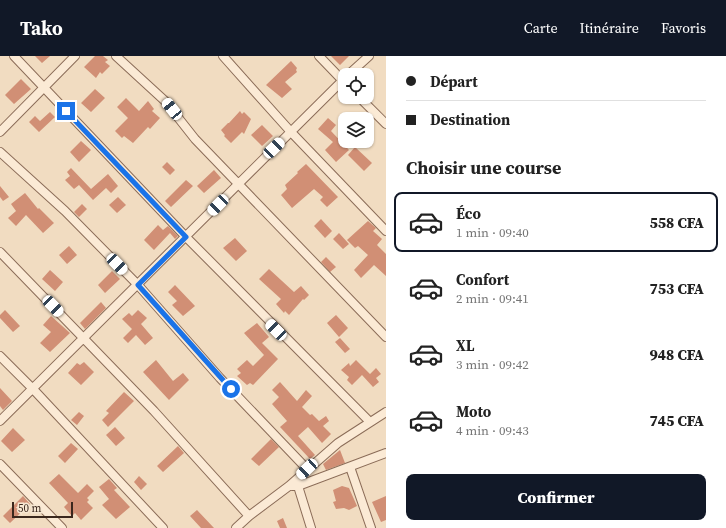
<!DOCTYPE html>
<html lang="fr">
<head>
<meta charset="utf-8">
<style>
  :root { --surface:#fff; --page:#f6f6f6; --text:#222; --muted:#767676; --line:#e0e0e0; --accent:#111827 }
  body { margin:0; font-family:"Source Serif 4",serif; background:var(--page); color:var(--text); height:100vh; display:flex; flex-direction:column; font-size:15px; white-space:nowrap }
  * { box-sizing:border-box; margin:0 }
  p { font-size:13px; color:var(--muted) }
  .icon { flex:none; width:22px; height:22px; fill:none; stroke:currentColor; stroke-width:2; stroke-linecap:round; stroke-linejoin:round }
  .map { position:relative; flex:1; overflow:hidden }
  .sheet { display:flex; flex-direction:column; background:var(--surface); width:340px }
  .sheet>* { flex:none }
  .top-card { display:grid; align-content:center; height:88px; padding:0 20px; background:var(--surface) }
  .fabs { position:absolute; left:338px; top:12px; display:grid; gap:8px }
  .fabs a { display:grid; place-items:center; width:36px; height:36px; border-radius:8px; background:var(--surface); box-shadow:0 1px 3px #0004; font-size:20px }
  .scale { position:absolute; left:12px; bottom:10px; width:61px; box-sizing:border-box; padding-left:4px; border:2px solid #3a271d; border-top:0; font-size:11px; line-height:14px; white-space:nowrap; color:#3a271d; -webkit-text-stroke:3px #f7e7d2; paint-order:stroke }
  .end { position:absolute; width:18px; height:18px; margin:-9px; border:5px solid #1a73e8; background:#fff; box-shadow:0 0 0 2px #fff }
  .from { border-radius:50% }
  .car { position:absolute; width:12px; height:24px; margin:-12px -6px; border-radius:5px; box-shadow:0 0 3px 1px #0007; background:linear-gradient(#fff 24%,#345 0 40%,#fff 0 76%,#345 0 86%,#fff 0) }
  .top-card b { display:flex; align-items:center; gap:14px; height:38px; font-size:15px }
  .top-card b+b { border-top:1px solid var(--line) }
  .top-card i { width:10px; height:10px; background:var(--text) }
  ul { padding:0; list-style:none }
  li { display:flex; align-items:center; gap:12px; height:60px; margin:0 8px 6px; padding:0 12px; border:2px solid transparent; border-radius:8px }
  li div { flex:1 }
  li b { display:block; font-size:15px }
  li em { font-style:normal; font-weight:800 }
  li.active { border-color:var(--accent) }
  li>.icon { width:36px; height:36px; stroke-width:1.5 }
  h2 { padding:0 20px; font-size:18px; line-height:48px }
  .cta { display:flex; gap:8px; margin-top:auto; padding:8px 20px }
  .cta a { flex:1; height:46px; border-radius:8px; background:var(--accent); color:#fff; font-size:16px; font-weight:800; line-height:46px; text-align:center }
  header { display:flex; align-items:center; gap:24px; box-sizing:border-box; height:56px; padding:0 20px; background:var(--accent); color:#fff }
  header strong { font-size:19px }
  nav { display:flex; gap:22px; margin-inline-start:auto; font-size:14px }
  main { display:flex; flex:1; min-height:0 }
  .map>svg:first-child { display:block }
</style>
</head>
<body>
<header>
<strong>Tako</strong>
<nav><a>Carte</a><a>Itinéraire</a><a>Favoris</a></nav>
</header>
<main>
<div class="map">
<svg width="386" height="472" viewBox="0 0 386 472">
  <rect width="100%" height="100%" fill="#f1dcc1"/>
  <path fill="#d18f75" d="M 35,0 L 50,0 L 42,7 Z
    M 95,0 L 103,0 L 108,4 L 105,6 L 110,10 L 102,18 L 100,16 L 96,22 L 84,11 Z
    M 331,0 L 349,0 L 340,9 Z
    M 291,5 L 297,12 L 296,14 L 297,16 L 285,26 L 292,33 L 282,42 L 266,29 Z
    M 21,23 L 31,33 L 14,48 L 5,39 Z
    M 95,33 L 105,42 L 91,56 L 81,47 Z
    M 126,42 L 139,55 L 148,45 L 154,53 L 152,55 L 160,62 L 150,73 L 148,71 L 133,87 L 124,80 L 122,82 L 115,75 L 128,62 L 117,51 Z
    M 240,55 L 242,58 L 244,56 L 251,63 L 244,78 L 242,76 L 231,87 L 224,80 L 225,79 L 221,74 L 228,67 L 229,67 Z
    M 50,56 L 55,61 L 39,76 L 29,66 L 35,60 L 40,65 Z
    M 328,62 L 336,69 L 331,75 L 349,94 L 336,106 L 325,94 L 333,86 L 318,73 Z
    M 262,69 L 273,80 L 262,90 L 251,79 Z
    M 81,85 L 91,94 L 79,106 L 70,96 Z
    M 355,91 L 372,107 L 364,115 L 348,99 Z
    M 167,106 L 175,114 L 170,119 L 162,111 Z
    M 306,108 L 338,141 L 327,151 L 320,144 L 323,141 L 314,133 L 292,152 L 281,139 L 287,133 L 285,129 L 298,117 L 297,116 Z
    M 71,112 L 91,133 L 108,118 L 118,130 L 111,137 L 106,132 L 93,144 L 79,129 L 74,133 L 65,124 L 70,120 L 67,116 Z
    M 214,114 L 221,122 L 204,137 L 197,130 Z
    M 186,124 L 193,130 L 171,151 L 165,145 Z
    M 0,130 L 9,141 L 3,145 L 0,141 Z
    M 25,137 L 38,153 L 39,152 L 54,167 L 43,177 L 26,159 L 16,170 L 8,162 L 16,155 L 11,148 Z
    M 118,141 L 126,149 L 117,157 L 109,149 Z
    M 82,148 L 87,153 L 79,161 L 74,156 Z
    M 321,163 L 332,175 L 325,182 L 314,170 Z
    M 368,165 L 376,172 L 373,175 L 382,183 L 377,189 L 386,198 L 386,220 L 374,209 L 361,222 L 354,214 L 368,199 L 358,190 L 355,192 L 347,184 Z
    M 158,169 L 163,174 L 168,170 L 178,180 L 175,183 L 170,177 L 154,194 L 144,184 Z
    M 339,177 L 349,188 L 343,193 L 333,183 Z
    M 235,182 L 247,195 L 236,205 L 223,192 Z
    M 69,190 L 77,199 L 67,208 L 59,199 Z
    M 326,201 L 336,211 L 330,216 L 321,206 Z
    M 269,213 L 294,236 L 301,230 L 309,239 L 304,244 L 303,243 L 289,259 L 285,255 L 284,257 L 276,248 L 281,243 L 259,223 Z
    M 50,214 L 63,226 L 55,235 L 42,223 Z
    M 112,215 L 120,223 L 105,237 L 98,229 Z
    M 175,229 L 195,250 L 183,260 L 172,249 L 177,245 L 168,236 Z
    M 101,246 L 106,252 L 85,273 L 80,267 Z
    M 5,254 L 20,270 L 13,276 L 0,262 L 0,259 Z
    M 138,254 L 147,262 L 141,268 L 153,282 L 145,289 L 136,279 L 128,287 L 123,282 L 132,273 L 122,263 L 129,257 L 132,260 Z
    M 336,259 L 348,272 L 339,281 L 327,267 Z
    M 51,260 L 70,277 L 50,296 L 40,287 L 51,276 L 43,269 Z
    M 257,267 L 269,281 L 262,287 L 278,303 L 253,329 L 250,327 L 247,329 L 237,320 L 241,317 L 237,313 L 247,304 L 253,310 L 264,299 L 244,277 Z
    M 340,282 L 350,293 L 345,297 L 335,286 Z
    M 156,304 L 173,325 L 183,317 L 189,324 L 169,344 L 143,316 Z
    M 356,304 L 370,318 L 376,312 L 381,318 L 376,322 L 379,326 L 373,331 L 362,319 L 352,329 L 347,324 L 349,321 L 341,314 L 349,307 L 350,310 Z
    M 84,306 L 94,316 L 81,329 L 68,317 L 77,307 L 80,309 Z
    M 280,326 L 297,345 L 306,334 L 312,340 L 302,351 L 310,359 L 312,358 L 319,365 L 326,360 L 329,365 L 323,370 L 331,378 L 322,387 L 308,371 L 298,380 L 315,399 L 310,403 L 280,371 L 287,365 L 272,348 L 279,341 L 272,334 Z
    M 0,332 L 12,345 L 3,354 L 0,350 Z
    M 124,336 L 134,345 L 108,371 L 102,364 L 109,357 L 106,355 Z
    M 79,356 L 84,360 L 77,369 L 71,364 Z
    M 115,371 L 125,382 L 116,390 L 106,379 Z
    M 13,372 L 25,384 L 12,396 L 1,385 Z
    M 271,383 L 279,391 L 259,410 L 251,403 Z
    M 71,387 L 78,393 L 65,407 L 58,400 Z
    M 178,390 L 184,397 L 163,416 L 157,410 Z
    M 340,394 L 345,407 L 326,414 L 323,408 Z
    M 59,418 L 78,437 L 87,428 L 94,435 L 87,442 L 89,444 L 87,446 L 93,452 L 81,464 L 75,457 L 72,460 L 64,451 L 68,447 L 49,427 Z
    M 139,420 L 147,428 L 141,434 L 134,426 Z
    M 109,423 L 117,432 L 114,434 L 130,451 L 116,463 L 102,449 L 109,443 L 99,431 Z
    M 342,430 L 349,432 L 357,450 L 349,454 L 344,452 L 336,453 L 333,446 L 336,445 L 333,434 Z
    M 23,440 L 30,448 L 10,467 L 3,460 Z
    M 386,440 L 386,464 L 381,466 L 372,446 Z
    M 197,454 L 214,472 L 201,472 L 190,460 Z
    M 283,462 L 287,472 L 280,472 L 277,465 Z"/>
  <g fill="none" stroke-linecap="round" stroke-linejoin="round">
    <defs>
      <path id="minor" d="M 14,0 L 186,181 L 370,366
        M 116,0 L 165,45 L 195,83 L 386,281
        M 223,0 L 291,76 L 386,175
        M 319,0 L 345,27
        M 348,19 L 369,0
        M 359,41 L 386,68
        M 0,76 L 75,0
        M 0,96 L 65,155 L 138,229 L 220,322 L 307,413
        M 0,196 L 154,355 L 249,460
        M 0,300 L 33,333 L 163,472
        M 0,365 L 345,22
        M 0,408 L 62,472
        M 350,411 L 371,472
        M 292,430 L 298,430 L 311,472
        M 298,430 L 386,397
        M 236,472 L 249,460 L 289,430 L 338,387 L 386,356"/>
    </defs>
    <use href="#minor" stroke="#8b6c58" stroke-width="10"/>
    <use href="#minor" stroke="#fbead5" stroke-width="8"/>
  </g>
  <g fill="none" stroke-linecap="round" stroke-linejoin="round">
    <path stroke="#1a73e8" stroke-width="5" d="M 66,55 L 186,181 L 138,229 L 231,333"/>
  </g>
</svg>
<div class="fabs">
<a><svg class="icon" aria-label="locate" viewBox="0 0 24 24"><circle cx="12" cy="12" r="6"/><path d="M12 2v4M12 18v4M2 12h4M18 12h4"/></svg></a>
<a><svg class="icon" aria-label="layers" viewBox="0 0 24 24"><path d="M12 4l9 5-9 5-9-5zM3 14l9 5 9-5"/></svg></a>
</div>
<div class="scale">50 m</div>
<i class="end from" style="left:231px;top:333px"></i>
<i class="end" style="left:66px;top:55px"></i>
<i class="car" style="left:172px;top:53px;rotate:321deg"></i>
<i class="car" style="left:274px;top:92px;rotate:46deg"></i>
<i class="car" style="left:218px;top:149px;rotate:225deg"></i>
<i class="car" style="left:117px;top:208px;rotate:136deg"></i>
<i class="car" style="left:53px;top:250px;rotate:136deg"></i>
<i class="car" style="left:276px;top:274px;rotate:315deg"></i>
<i class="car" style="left:307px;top:413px;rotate:227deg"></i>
</div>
<section class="sheet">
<div class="top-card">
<b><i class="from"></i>Départ</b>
<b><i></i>Destination</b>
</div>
<h2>Choisir une course</h2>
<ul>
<li class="active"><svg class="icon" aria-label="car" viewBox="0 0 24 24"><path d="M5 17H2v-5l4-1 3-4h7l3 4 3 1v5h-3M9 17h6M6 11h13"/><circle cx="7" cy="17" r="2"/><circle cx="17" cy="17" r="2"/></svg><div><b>Éco</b><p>1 min · 09:40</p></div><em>558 CFA</em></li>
<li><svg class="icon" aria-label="car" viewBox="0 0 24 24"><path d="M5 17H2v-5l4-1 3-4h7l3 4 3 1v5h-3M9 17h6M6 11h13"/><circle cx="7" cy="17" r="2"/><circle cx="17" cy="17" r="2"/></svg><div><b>Confort</b><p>2 min · 09:41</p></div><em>753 CFA</em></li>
<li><svg class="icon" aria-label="car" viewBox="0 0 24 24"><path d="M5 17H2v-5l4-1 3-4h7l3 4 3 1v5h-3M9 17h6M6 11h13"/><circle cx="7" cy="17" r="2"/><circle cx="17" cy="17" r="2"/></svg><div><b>XL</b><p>3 min · 09:42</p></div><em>948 CFA</em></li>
<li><svg class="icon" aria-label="car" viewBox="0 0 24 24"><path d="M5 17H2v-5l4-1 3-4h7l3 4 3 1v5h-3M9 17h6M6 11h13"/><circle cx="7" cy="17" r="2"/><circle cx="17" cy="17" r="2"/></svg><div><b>Moto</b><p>4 min · 09:43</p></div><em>745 CFA</em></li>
</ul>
<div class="cta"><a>Confirmer</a></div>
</section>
</main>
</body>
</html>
